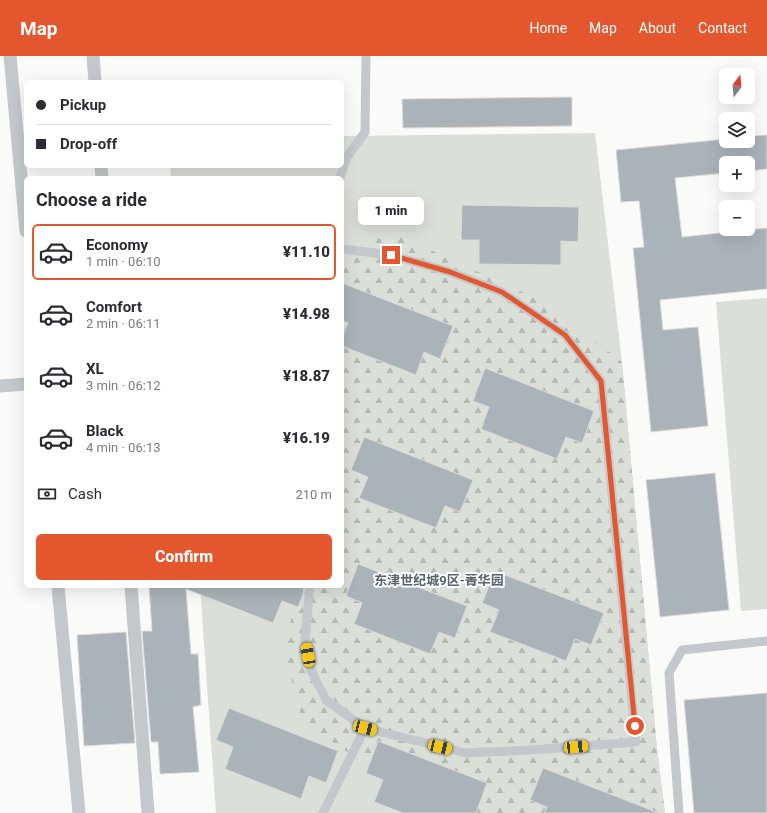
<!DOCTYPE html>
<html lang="en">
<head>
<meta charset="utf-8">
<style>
  :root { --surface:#fff; --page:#f7f7f7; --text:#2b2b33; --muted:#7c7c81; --line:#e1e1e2; --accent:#e4572e }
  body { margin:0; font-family:Roboto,"Noto Sans SC",sans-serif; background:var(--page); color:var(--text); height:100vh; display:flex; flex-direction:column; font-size:15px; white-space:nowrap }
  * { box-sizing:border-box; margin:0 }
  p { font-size:13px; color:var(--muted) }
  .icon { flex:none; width:22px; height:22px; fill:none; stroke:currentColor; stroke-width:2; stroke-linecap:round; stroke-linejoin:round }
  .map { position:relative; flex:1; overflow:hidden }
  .sheet { position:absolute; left:24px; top:120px; width:320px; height:412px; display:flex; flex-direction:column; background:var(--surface); border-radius:6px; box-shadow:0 4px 16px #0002 }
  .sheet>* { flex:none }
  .top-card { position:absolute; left:24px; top:24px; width:320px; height:88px; border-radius:6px; box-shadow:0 4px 16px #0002; display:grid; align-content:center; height:88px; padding:0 12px; background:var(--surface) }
  .needle { width:26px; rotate:16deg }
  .fabs { position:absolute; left:719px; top:12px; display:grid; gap:8px }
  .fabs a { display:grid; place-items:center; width:36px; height:36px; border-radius:6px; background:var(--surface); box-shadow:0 4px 16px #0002; font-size:20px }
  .end { position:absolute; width:18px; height:18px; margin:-9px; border:5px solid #e4572e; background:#fff; box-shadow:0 0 0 2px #fff }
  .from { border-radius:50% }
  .bubble { position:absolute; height:28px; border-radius:6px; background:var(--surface); box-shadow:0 4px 16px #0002; font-size:13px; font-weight:800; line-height:28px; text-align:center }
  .car { position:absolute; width:12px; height:24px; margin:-12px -6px; border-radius:5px; box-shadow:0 0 3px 1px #0007; background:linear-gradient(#f5c518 24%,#345 0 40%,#f5c518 0 76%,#345 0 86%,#f5c518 0) }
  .top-card b { display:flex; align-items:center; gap:14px; height:38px; font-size:15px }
  .top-card b+b { border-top:1px solid var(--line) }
  .top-card i { width:10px; height:10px; background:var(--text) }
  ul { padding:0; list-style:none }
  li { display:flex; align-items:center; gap:12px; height:56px; margin:0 8px 6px; padding:0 4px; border:2px solid transparent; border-radius:6px }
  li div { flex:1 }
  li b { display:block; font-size:15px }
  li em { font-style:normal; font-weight:800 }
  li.selected { border-color:var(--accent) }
  li>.icon { width:36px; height:36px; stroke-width:1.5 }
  h2 { padding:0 12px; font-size:18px; line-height:48px }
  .pay { display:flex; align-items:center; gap:10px; height:44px; padding:0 12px; font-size:15px }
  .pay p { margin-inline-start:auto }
  .button { display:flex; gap:8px; margin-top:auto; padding:8px 12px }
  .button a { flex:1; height:46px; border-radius:6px; background:var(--accent); color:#fff; font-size:16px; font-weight:800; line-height:46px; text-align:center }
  header { display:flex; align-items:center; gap:24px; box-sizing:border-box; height:56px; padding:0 20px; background:var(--accent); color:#fff }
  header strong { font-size:19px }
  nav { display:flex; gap:22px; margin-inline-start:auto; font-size:14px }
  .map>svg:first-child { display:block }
</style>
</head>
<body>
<header>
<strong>Map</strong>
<nav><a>Home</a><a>Map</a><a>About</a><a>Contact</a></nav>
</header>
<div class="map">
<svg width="767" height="757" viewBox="0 0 767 757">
  <defs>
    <pattern id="forest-firs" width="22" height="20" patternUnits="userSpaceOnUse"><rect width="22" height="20" fill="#dadfd7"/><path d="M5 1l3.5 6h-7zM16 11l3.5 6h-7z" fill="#b4b9b4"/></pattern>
  </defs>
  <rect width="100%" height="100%" fill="#fafaf8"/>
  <path fill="#dadfd7" d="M 595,77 L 622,306 L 657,693 L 665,757 L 216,757 L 200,530 L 342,530 L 342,122 L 171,122 L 170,110 L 342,110 L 342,80 Z
    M 767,242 L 767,553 L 741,555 L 716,246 Z"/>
  <path fill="url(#forest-firs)" d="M 396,178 L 548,248 L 622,306 L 657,693 L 665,757 L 428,757 L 419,744 L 303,666 L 286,603 L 295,530 L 342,530 L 342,192 Z"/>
  <path fill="#aab3b9" stroke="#dcdcda" d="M 572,41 L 572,70 L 403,72 L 402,43 Z
    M 767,79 L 767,113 L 748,115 L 748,107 L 726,107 L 726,117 L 675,122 L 682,181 L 767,172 L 767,233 L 660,244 L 663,274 L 698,271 L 708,370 L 651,376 L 633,192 L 644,191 L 639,145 L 621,146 L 616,94 L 726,83 L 726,85 L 748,85 L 748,80 Z
    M 462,149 L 579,151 L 578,186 L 561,185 L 561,209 L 479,208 L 479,184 L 461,184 Z
    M 342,227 L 453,270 L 440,303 L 424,296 L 416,319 L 342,290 L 342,282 L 348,267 L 342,265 Z
    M 485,312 L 594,355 L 582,387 L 566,381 L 557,403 L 481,373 L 489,351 L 473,345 Z
    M 364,381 L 473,424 L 460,456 L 445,450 L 436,472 L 359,442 L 368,421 L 351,414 Z
    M 715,417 L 729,554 L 660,561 L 646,424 Z
    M 358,508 L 467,550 L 455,582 L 439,576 L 430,598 L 354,568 L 362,547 L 346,540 Z
    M 495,515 L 604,557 L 591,589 L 575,583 L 566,605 L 490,576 L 499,554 L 482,547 Z
    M 149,530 L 304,530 L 303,538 L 298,551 L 282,545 L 273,567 L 186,533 L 191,598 L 198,598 L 201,649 L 193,651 L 199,716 L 160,718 L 158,686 L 151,686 L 142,575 L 152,575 Z
    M 126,576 L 135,687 L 84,690 L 77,579 Z
    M 767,637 L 767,757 L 694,757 L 684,644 Z
    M 229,652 L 338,695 L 326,727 L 309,720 L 301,743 L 225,713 L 233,691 L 216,684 Z
    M 378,685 L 487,727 L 476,757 L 403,757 L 374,746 L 383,724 L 366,717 Z
    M 543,712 L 656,756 L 656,757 L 544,757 L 547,751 L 530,744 Z"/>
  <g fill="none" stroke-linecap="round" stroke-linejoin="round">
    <path stroke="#c3c8cc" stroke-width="9" d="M 340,122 L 346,102 L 365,76 L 366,0
      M 310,530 L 305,584 L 311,614 L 326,644 L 365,672 L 466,697 L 531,694 L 636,686 L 601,325 L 565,279 L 502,236 L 450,216 L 391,199 L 342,193
      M 323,757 L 365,672
      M 679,757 L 669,617 L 682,594 L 767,585"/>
    <path stroke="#c3c8cc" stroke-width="13" d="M 10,0 L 26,175
      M 93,0 L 95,26
      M 101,110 L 102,122
      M 0,330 L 26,328
      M 58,530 L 79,757
      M 131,530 L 148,757"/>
  </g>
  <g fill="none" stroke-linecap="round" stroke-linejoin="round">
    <path stroke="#e4572e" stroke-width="5" d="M 391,199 L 450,216 L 502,236 L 565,279 L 601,325 L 635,670"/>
  </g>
  <g text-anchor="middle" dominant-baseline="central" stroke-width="4" stroke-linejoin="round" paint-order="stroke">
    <g font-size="13" font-weight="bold" fill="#57646e" stroke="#fff">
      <text x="439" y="524">东津世纪城9区-菁华园</text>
    </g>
  </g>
</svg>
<div class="fabs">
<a><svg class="needle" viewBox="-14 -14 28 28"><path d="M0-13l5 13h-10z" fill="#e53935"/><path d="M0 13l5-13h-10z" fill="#7c7c81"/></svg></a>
<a><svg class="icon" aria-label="layers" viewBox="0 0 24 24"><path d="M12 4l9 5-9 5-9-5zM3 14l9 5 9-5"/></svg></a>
<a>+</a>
<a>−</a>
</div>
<i class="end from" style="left:635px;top:670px"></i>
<i class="end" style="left:391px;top:199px"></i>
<div class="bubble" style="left:358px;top:141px;width:66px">1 min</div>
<i class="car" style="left:308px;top:599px;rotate:350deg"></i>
<i class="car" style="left:365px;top:672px;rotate:104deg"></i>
<i class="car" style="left:440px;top:691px;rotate:104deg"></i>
<i class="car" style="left:576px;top:691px;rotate:85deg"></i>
<div class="top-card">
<b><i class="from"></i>Pickup</b>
<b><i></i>Drop-off</b>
</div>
<section class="sheet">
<h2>Choose a ride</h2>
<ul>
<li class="selected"><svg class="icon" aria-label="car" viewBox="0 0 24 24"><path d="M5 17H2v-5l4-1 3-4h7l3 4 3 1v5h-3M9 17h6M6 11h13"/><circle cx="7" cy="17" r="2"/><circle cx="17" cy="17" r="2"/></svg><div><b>Economy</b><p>1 min · 06:10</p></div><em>¥11.10</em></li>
<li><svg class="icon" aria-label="car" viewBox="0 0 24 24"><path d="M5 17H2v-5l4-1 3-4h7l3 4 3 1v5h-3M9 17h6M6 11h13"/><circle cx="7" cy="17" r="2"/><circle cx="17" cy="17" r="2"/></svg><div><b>Comfort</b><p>2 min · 06:11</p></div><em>¥14.98</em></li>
<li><svg class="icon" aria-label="car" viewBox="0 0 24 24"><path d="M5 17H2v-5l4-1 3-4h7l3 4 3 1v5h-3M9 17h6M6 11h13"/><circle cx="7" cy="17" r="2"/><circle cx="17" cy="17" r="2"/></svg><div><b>XL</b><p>3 min · 06:12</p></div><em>¥18.87</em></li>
<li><svg class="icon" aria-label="car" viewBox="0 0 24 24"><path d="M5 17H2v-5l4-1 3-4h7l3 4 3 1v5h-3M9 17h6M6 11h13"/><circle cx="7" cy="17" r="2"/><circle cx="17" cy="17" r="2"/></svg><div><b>Black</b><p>4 min · 06:13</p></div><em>¥16.19</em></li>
</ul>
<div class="pay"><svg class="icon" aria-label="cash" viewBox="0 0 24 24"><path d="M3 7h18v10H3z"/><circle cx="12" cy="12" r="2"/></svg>Cash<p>210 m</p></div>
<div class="button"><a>Confirm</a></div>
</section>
</div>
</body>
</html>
